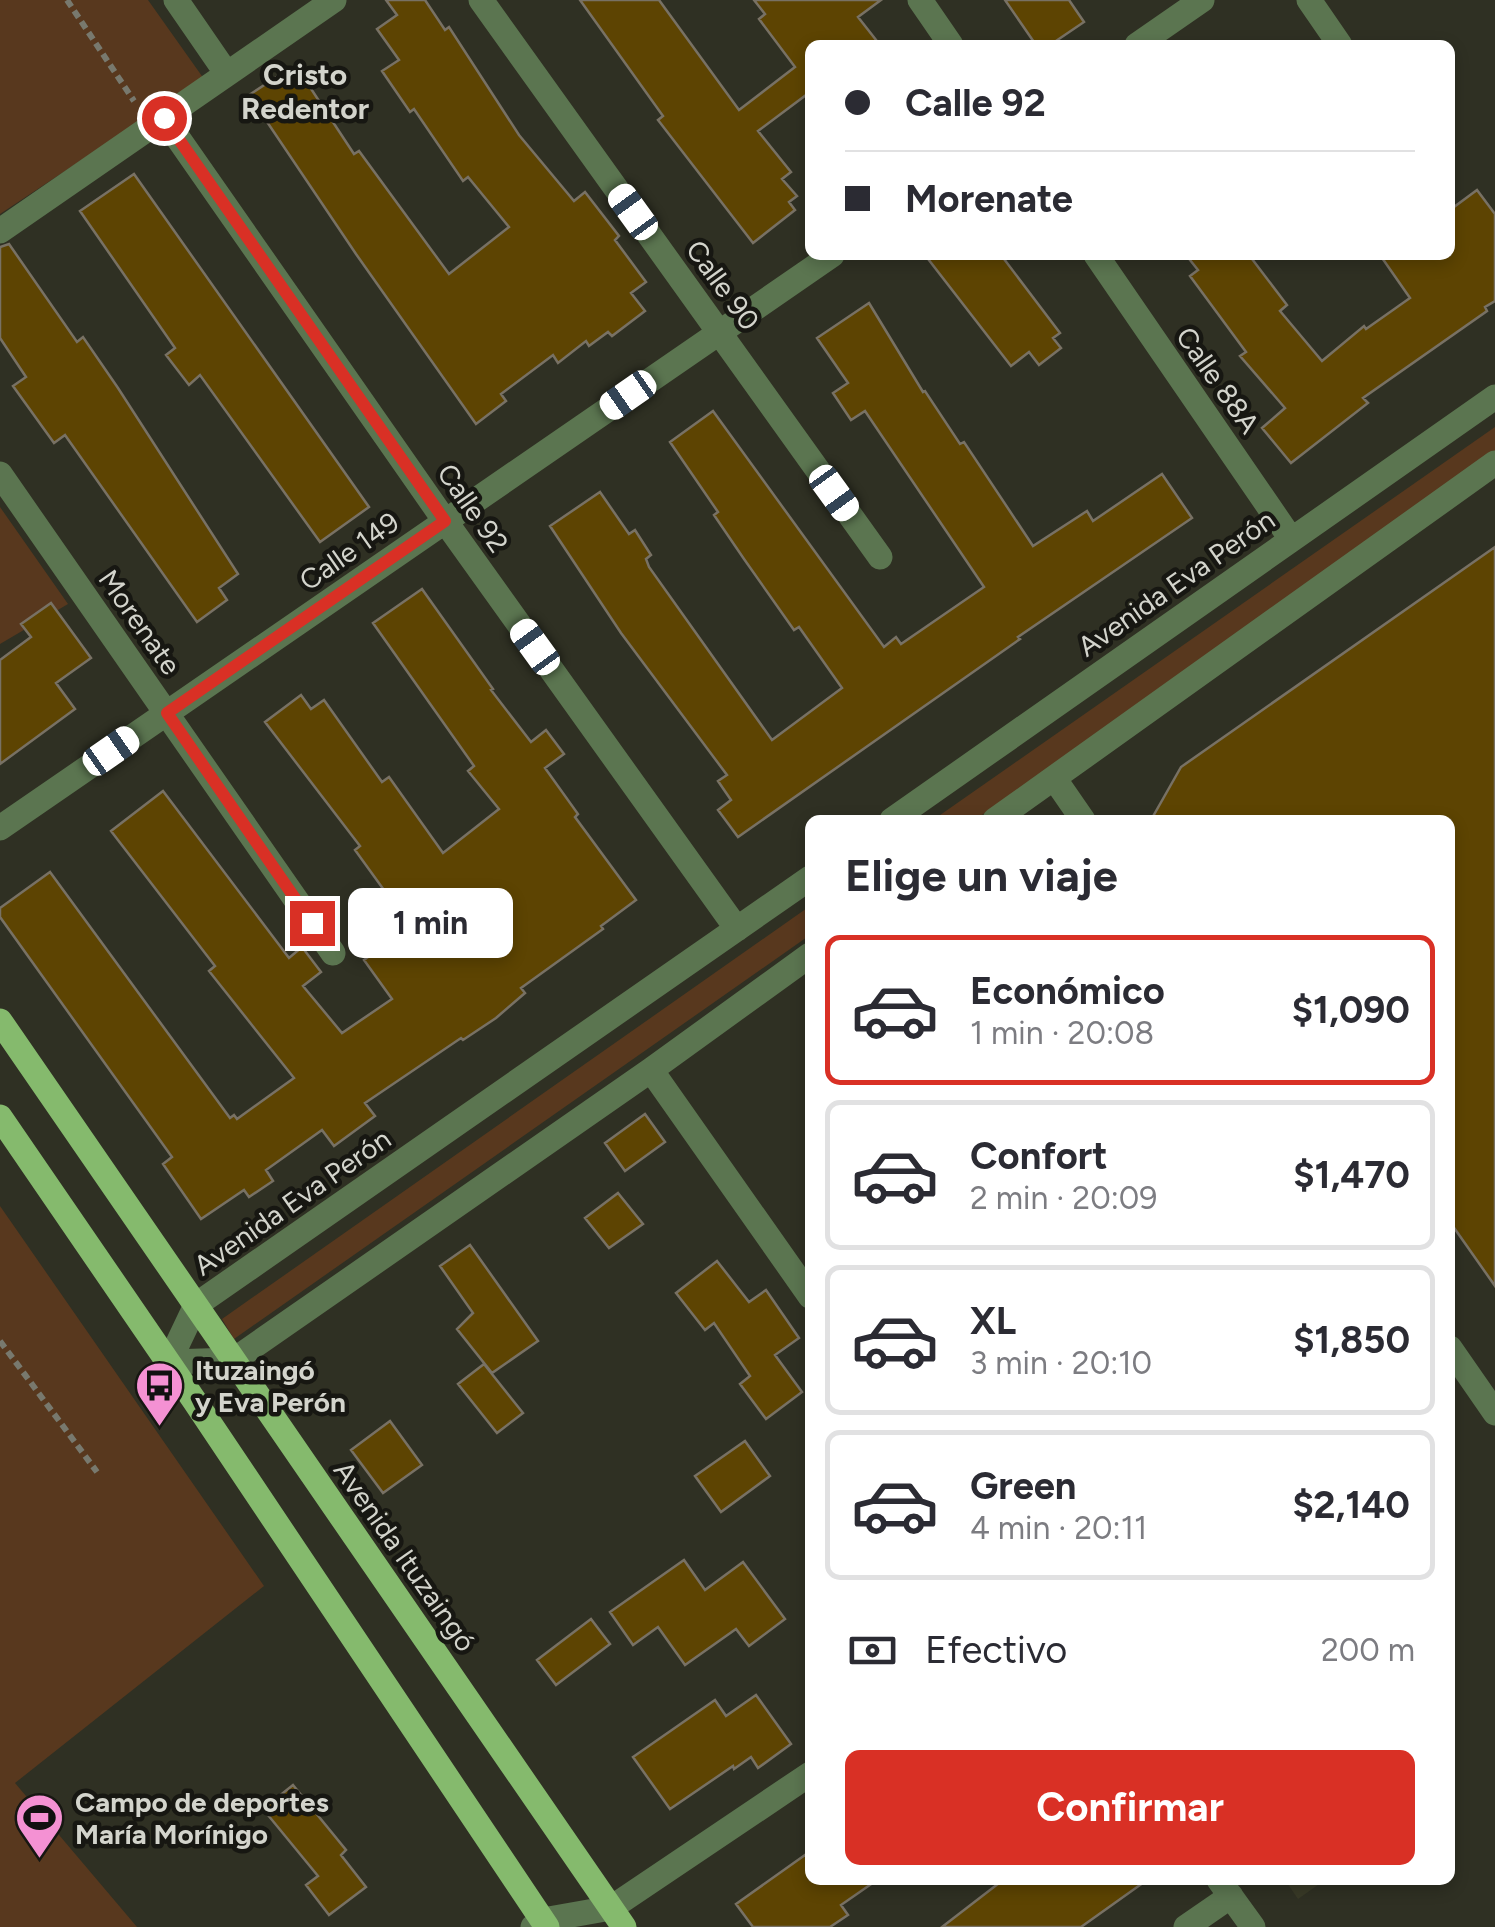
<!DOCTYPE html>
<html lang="es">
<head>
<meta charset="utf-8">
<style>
  :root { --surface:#fff; --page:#f2f2f3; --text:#2b2b33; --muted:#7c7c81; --line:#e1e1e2; --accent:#d93025 }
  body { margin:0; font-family:Figtree,sans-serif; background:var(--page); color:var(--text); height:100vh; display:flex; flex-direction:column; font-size:38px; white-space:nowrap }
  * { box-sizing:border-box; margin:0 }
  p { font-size:32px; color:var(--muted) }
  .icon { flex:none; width:55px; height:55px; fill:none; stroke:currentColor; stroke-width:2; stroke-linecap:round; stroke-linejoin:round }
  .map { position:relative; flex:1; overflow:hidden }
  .drawer { position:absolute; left:805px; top:815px; width:650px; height:1070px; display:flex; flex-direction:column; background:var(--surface); border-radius:15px; box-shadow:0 5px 15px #0003 }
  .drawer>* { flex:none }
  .guide { position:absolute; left:805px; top:40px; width:650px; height:220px; border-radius:15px; box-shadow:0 5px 15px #0003; display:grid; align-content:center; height:220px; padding:0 40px; background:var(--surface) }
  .end { position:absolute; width:45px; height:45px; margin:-22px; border:12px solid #d93025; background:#fff; box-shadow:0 0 0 5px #fff }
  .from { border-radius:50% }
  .bubble { position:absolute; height:70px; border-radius:15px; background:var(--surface); box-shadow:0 5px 15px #0003; font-size:32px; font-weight:700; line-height:70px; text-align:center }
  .car { position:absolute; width:30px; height:60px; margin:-30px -15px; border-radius:12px; box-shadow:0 0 8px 2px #0007; background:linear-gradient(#fff 24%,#345 0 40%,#fff 0 76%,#345 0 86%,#fff 0) }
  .guide b { display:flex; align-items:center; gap:35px; height:95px; font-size:38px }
  .guide b+b { border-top:2px solid var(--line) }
  .guide i { width:25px; height:25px; background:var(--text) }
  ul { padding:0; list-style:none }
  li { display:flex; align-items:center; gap:30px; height:150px; margin:0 20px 15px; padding:0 20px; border:5px solid var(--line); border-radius:15px }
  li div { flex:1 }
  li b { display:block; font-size:38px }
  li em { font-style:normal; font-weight:700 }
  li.current { border-color:var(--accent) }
  li>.icon { width:90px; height:90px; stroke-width:1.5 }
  h2 { padding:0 40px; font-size:45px; line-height:120px }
  .pay { display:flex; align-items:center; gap:25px; height:110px; padding:0 40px; font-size:38px }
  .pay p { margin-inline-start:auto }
  .primary-button { display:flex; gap:20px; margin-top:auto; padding:20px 40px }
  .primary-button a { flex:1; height:115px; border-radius:15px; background:var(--accent); color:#fff; font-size:40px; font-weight:700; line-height:115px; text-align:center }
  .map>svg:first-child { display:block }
</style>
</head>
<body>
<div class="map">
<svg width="1495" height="1927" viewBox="0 0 1495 1927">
  <rect width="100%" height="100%" fill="#2f3023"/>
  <path fill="#393a27" d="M 1285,1880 L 1325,1880 L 1298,1899 Z"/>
  <path fill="#58381e" d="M 0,0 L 148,0 L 204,79 L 0,214 Z
    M 1495,427 L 1495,455 L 975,820 L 933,820 Z
    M 0,507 L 68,604 L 0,644 Z
    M 810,906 L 810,935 L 234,1339 L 222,1319 Z
    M 0,1206 L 264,1586 L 15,1783 L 137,1927 L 0,1927 Z"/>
  <path fill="#5d4402" stroke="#787164" stroke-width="2.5" d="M 386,0 L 425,0 L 445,30 L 449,27 L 519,135 L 574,201 L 585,192 L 619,236 L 615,240 L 646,282 L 631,293 L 645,311 L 612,336 L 608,332 L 589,346 L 586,341 L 558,363 L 553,355 L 501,394 L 506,401 L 476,424 L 356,254 L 249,95 L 278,76 L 283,84 L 300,72 L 354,154 L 359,151 L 449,274 L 509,227 L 468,177 L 463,181 L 414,109 L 410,112 L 382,71 L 399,60 L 377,29 L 397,15 Z
    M 580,0 L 659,0 L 739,110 L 795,67 L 759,19 L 765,14 L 754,0 L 881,0 L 858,17 L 880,45 L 810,45 L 810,92 L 758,131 L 791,172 L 782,179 L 797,196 L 789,202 L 795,210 L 753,243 L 658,120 L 663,116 Z
    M 1005,0 L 1069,0 L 1084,22 L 1050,45 L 1036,45 Z
    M 134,174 L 369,507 L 320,542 L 200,375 L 189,385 L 166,355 L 175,348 L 80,211 Z
    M 1477,190 L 1495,214 L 1495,301 L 1485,307 L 1487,311 L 1363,398 L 1368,403 L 1291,463 L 1262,428 L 1285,408 L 1240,356 L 1246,352 L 1190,276 L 1198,270 L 1186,255 L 1249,255 L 1287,305 L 1280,311 L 1322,361 L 1364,326 L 1366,329 L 1410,298 L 1380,255 L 1450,255 L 1450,210 Z
    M 9,244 L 77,342 L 83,337 L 118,388 L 238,574 L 219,588 L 227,600 L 197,622 L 65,435 L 54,443 L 13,386 L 26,377 L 0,338 L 0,247 Z
    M 925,255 L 1001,255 L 1060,333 L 1053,338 L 1061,348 L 1039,365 L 1029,352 L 1011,366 Z
    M 869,303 L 923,392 L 925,391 L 960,444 L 964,442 L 1033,546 L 1087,511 L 1093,521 L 1162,474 L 1192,518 L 1018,637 L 1020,639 L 738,837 L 718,810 L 731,800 L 718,781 L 727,775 L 621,633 L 550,526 L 600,492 L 629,534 L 635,530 L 651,555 L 646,559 L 649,567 L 772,740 L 842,688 L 799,627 L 794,630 L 744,559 L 714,515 L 718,512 L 670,442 L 713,411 L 884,647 L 896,637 L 901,644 L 984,587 L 865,411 L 851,420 L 833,393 L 848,383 L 817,338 Z
    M 1495,547 L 1495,1286 L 1450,1222 L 1450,820 L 1151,820 L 1181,767 Z
    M 422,589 L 493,689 L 491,690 L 531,742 L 546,730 L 564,754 L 545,768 L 578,814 L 575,817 L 636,900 L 601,926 L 603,929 L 521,988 L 525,993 L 496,1018 L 463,1040 L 461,1038 L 365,1103 L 375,1116 L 334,1146 L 322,1130 L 266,1170 L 273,1181 L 249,1197 L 244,1190 L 201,1219 L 163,1164 L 172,1157 L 0,917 L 0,908 L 50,872 L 230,1118 L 234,1115 L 237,1119 L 294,1078 L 209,971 L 215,966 L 111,831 L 163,791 L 289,958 L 302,947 L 321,972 L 303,986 L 342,1033 L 392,999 L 364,960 L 410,926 L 355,850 L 360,846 L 265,722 L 301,695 L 311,709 L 324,700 L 382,782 L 389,777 L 443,853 L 499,809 L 468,771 L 474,766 L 373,623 Z
    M 51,603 L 91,658 L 56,683 L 75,709 L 0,764 L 0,660 L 31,637 L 21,624 Z
    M 645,1114 L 665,1142 L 625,1171 L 605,1143 Z
    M 618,1193 L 643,1224 L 609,1248 L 585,1218 Z
    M 470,1245 L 538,1341 L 492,1373 L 457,1329 L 473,1313 L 440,1266 Z
    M 717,1261 L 749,1302 L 766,1290 L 799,1338 L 775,1355 L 802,1392 L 766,1419 L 740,1384 L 750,1376 L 714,1323 L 705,1330 L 676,1293 Z
    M 484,1364 L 523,1413 L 497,1433 L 458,1384 Z
    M 390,1421 L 422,1465 L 383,1493 L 351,1450 Z
    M 745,1441 L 770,1476 L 721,1512 L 695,1476 Z
    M 684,1560 L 705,1590 L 743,1562 L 785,1619 L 749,1646 L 736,1629 L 685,1665 L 658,1627 L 633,1645 L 610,1612 Z
    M 591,1619 L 610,1644 L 556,1685 L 537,1660 Z
    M 756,1695 L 791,1744 L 758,1768 L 751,1757 L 734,1769 L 733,1766 L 670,1809 L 633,1757 L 715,1700 L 726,1716 Z
    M 293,1785 L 346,1850 L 341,1855 L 366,1887 L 329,1915 L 306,1885 L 318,1876 L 263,1809 Z
    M 805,1855 L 810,1862 L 810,1880 L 877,1880 L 841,1905 L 848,1915 L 830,1927 L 753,1927 L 736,1904 Z
    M 1003,1880 L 1147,1880 L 1081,1927 L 942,1927 Z"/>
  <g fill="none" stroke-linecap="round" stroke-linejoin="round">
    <path stroke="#78796e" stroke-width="6" stroke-dasharray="8 5" stroke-linecap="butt" d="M 67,0 L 134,101
      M 0,1341 L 97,1472"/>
    <path stroke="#5b7550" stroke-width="25" d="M 176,0 L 227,74
      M 481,0 L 880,557
      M 920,0 L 951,45
      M 1309,0 L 1340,45
      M 1137,45 L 1202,0
      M 164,118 L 445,521 L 737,929
      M 0,231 L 334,0
      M 1096,255 L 1291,539
      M 0,474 L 333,953
      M 1054,778 L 1083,820
      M 892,820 L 1495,397
      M 995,820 L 1495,463
      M 0,828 L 832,255
      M 810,878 L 196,1305 L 169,1362 L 234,1360 L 651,1070 L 810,955
      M 651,1070 L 810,1296
      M 1450,1348 L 1495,1413
      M 1219,1880 L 1253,1927
      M 533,1927 L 543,1920 L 611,1908 L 810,1774
      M 1186,1927 L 1231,1896"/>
    <path stroke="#85ba6d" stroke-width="25" d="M 0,1021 L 624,1927
      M 0,1117 L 194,1400 L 547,1927"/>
  </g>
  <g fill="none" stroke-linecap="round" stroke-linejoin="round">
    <path stroke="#d93025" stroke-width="12" d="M 164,118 L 445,521 L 167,713 L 312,923"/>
  </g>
  <defs>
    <symbol id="bus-pin" viewBox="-11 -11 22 30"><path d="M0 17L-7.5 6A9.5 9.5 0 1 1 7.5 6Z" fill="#f491d3" stroke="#171712"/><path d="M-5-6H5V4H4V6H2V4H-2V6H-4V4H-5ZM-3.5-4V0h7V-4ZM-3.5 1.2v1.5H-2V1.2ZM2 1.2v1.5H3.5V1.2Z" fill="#111"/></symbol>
    <symbol id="stadium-pin" viewBox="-11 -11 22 30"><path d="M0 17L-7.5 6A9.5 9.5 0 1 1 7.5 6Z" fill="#f491d3" stroke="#171712"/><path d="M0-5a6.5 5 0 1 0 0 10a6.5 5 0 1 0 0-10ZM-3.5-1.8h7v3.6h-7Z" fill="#111"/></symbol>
  </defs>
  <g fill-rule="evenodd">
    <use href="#bus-pin" x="132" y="1358" width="55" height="75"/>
    <use href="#stadium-pin" x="12" y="1790" width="55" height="75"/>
  </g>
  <g text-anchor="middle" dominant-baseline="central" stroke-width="9" stroke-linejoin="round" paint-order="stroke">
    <g font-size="28" fill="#d3d4cc" stroke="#171712">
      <text transform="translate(723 285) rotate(54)">Calle 90</text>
      <text transform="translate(1218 380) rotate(55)">Calle 88A</text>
      <text transform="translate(473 508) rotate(55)">Calle 92</text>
      <text transform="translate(349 551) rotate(-35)">Calle 149</text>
      <text transform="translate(1176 583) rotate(-35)">Avenida Eva Perón</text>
      <text transform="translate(140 622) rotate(55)">Morenate</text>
      <text transform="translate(292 1202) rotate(-35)">Avenida Eva Perón</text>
      <text transform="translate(405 1556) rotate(55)">Avenida Ituzaingó</text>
    </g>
    <g font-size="28" font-weight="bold" fill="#d3d4cc" stroke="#171712" text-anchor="start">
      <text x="195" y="1370">Ituzaingó<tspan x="195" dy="32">y Eva Perón</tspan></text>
      <text x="75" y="1802">Campo de deportes<tspan x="75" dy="32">María Morínigo</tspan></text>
    </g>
    <g font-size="30" font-weight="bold" fill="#d3d4cc" stroke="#171712">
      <text x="305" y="74">Cristo<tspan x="305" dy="34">Redentor</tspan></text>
    </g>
  </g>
</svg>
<i class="end from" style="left:164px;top:118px"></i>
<i class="end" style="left:312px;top:923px"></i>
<div class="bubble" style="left:348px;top:888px;width:165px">1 min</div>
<i class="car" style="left:633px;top:212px;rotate:324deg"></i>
<i class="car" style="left:628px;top:395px;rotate:235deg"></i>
<i class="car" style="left:834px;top:493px;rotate:144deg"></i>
<i class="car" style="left:535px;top:647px;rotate:324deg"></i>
<i class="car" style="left:111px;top:751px;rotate:55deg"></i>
<div class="guide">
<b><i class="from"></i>Calle 92</b>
<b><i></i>Morenate</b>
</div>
<section class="drawer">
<h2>Elige un viaje</h2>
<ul>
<li class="current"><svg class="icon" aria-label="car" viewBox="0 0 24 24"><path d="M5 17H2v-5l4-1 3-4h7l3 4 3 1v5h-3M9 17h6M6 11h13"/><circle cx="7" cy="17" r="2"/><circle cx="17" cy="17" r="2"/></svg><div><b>Económico</b><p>1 min · 20:08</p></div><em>$1,090</em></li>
<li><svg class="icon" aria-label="car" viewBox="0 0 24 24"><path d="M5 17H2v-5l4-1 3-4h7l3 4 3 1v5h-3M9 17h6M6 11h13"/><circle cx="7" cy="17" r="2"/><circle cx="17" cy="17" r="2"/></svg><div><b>Confort</b><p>2 min · 20:09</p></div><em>$1,470</em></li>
<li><svg class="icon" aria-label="car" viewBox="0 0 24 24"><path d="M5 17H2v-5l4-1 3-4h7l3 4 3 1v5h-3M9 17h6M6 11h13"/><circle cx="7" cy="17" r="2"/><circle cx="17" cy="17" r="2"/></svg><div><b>XL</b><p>3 min · 20:10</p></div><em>$1,850</em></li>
<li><svg class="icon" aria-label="car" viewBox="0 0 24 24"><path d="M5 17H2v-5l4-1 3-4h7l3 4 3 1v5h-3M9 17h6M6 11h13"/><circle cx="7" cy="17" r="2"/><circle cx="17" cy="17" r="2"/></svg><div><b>Green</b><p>4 min · 20:11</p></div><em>$2,140</em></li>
</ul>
<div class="pay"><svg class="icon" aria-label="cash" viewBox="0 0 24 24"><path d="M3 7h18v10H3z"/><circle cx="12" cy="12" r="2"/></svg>Efectivo<p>200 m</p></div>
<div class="primary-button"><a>Confirmar</a></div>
</section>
</div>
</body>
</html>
